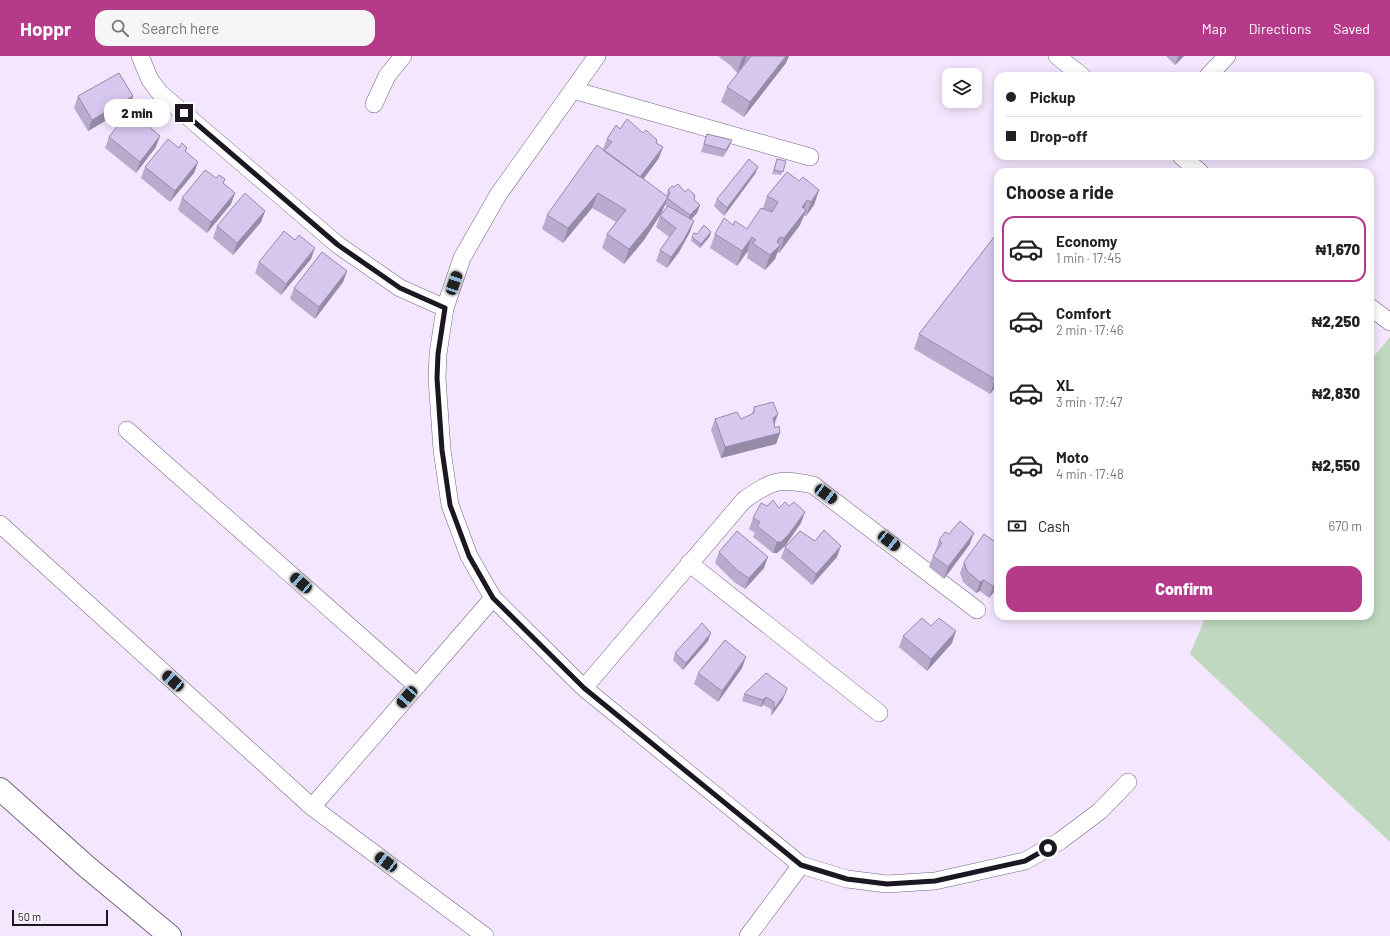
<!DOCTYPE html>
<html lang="en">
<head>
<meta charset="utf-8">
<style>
  :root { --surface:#fff; --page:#f6f6f6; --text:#222; --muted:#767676; --line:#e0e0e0; --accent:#b53a8a }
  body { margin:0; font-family:Barlow,sans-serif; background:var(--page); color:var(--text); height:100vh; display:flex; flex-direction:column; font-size:15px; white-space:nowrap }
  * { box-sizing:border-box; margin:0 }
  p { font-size:13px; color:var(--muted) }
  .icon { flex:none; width:22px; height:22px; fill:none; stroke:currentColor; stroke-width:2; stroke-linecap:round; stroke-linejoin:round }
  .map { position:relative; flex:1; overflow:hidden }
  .sheet { position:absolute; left:994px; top:112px; width:380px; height:452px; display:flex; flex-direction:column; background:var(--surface); border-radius:12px; box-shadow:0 2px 10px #0003 }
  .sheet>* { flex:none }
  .guide { position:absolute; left:994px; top:16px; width:380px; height:88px; border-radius:12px; box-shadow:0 2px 10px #0003; display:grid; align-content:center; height:88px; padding:0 12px; background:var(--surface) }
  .controls { position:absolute; left:942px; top:12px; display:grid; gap:8px }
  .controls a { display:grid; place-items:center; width:40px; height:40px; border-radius:8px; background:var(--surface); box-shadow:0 2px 10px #0003; font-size:20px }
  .scale { position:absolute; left:12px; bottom:10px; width:96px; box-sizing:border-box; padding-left:4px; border:2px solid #1c1721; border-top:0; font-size:11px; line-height:14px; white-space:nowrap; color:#1c1721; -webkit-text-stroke:3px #fbf8fe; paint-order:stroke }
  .end { position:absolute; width:18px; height:18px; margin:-9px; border:5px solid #1c1721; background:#fff; box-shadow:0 0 0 2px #fff }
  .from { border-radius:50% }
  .bubble { position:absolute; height:28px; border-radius:12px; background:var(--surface); box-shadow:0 2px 10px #0003; font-size:13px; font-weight:800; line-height:28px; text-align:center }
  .car { position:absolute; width:12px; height:24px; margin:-12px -6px; border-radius:5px; box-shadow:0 0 3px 1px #0007; background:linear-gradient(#222 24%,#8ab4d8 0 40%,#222 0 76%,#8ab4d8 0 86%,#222 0) }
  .guide b { display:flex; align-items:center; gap:14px; height:38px; font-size:15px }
  .guide b+b { border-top:1px solid var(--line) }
  .guide i { width:10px; height:10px; background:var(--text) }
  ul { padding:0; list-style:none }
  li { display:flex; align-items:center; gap:12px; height:66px; margin:0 8px 6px; padding:0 4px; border:2px solid transparent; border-radius:12px }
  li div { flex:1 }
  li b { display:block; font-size:15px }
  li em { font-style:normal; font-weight:800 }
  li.selected { border-color:var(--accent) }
  li>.icon { width:36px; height:36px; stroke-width:1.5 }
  h2 { padding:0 12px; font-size:18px; line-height:48px }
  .pay { display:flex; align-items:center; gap:10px; height:44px; padding:0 12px; font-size:15px }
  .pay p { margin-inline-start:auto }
  .primary-button { display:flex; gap:8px; margin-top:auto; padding:8px 12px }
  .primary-button a { flex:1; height:46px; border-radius:12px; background:var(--accent); color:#fff; font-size:16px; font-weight:800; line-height:46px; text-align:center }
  header { display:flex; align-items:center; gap:24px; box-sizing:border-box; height:56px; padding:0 20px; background:var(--accent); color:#fff }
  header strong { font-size:19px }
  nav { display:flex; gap:22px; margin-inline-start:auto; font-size:14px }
  .search { width:280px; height:36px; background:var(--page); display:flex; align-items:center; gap:10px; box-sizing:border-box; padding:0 14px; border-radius:12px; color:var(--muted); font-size:15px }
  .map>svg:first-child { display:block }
</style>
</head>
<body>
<header>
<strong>Hoppr</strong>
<div class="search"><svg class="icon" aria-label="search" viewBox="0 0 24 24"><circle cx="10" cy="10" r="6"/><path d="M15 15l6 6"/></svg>Search here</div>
<nav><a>Map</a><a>Directions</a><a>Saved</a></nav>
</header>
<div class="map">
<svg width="1390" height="880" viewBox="0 0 1390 880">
  <rect width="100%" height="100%" fill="#f3e6fe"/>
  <path fill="#bfd8bf" d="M 1390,281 L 1390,786 L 1190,598 L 1206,560 L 1370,560 L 1370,305 Z"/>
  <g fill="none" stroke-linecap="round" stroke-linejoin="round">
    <defs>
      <path id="minor" d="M 140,0 L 150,24 L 160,37 L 338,189 L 400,232 L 445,252
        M 597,0 L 498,139 L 462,202 L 445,252 L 438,298 L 437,322 L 442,394 L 450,449 L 469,500 L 493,542 L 584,632 L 801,809 L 847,823 L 887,828 L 935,825 L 1025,805 L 1060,785 L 1100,755 L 1128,726
        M 1057,0 L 1082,20
        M 1208,20 L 1227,0
        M 573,34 L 810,101
        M 374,48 L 387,20 L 403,0
        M 1181,100 L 1200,116
        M 1370,251 L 1390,266
        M 127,374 L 417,630
        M 0,468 L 312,751 L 485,880
        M 689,507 L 879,657
        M 584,632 L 744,444 C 773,424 778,422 813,429 L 977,554
        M 312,751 L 493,542
        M 748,880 L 801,809"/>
      <path id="major" d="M 0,733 L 87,811 L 170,880"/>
    </defs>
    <use href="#minor" stroke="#72647e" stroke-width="18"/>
    <use href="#major" stroke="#72647e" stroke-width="24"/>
    <use href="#minor" stroke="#fff" stroke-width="17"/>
    <use href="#major" stroke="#fff" stroke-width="22"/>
  </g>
  <path fill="#b8abce" d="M 718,0 L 789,0 L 786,7 L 744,61 L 721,46 L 727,31 L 743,10 L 737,17 L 730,9 Z
    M 1166,0 L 1184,0 L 1175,9 Z
    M 78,40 L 133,40 L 129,51 L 88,75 L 74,52 Z
    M 146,69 L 156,91 L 136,117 L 105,92 L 109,81 Z
    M 620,73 L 643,77 L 656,87 L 659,102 L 643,123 L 666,140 L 668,134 L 674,131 L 685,136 L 700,149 L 697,157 L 691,163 L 690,176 L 679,196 L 667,212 L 656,205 L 660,194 L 669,181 L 656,171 L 660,160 L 667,151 L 665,149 L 662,156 L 644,184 L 624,208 L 602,192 L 607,178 L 616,166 L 592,152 L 563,187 L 542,173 L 547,159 L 603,93 L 607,83 Z
    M 707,78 L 732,84 L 729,91 L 723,101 L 701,96 Z
    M 179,92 L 187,92 L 186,96 L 198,106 L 194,117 L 170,146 L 141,122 L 145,111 Z
    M 777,103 L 786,105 L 781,119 L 772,118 Z
    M 758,111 L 755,118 L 724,160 L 714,150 L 717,143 Z
    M 799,125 L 819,134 L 814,149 L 806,160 L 804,160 L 800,169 L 779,197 L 777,197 L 775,203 L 765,214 L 747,202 L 748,197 L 747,196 L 737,210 L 710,192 L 715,178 L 733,169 L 747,173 L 763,152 L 767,140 Z
    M 223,127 L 235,137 L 231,148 L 207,177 L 178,154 L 182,142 Z
    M 265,155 L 261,166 L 233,199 L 213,182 L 217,170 Z
    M 998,176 L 998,328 L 990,338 L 914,293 L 919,278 Z
    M 697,178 L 710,180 L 700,192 L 691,185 L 692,181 Z
    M 311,203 L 281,239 L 255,217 L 259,206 Z
    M 347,215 L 343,226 L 315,263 L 290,243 L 294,232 Z
    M 754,351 L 774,368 L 775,372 L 780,377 L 776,388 L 721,402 L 711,374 L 715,363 L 741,363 L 752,358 Z
    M 767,450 L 779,452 L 801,467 L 785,490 L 777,497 L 773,497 L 753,481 L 755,477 L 749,473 L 753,462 Z
    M 939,484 L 970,488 L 944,523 L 929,511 L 933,500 L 935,496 Z
    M 815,485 L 837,501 L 812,529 L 781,502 L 785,491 Z
    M 998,488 L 998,531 L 989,542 L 980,535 L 976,537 L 963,526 L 960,517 L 964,506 Z
    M 719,496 L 764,512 L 745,533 L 734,526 L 715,507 Z
    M 931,570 L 952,587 L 927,615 L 899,591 L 903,580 Z
    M 708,585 L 683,614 L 673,604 L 675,597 Z
    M 742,612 L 718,646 L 694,628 L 698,617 Z
    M 787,632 L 782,645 L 771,660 L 771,653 L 763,649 L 761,651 L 742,645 L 744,638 Z"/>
  <path fill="#968ba7" d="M 744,0 L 747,0 L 743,10 L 737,17 L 742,2 Z
    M 786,0 L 789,0 L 786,7 L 744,61 L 750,46 Z
    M 1179,0 L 1184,0 L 1175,9 L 1178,1 Z
    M 133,40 L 129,51 L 88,75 L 92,64 Z
    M 149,62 L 145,73 L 145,67 Z
    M 160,80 L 156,91 L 136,117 L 140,106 Z
    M 732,84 L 729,91 L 723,101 L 726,94 Z
    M 663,91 L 659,102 L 636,133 L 640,121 Z
    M 198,106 L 194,117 L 170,146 L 175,135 Z
    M 758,111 L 755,118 L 724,160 L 727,152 Z
    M 819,134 L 814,149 L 806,160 L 811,146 Z
    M 235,137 L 231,148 L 207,177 L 211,166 Z
    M 598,137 L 592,152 L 563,187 L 568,172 Z
    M 668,141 L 662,156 L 644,184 L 624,208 L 629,193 Z
    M 807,144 L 802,159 L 802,151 Z
    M 700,149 L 697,157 L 688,167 L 690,159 Z
    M 806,154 L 800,169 L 779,197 L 784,182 Z
    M 265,155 L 261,166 L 233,199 L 237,187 Z
    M 694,165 L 690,176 L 679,196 L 667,212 L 671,201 Z
    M 711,176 L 710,180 L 700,192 L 701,188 Z
    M 752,181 L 747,196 L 737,210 L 742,195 Z
    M 780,181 L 776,193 L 780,189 L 775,203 L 765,214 L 770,199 L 777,186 Z
    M 315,192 L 311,203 L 281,239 L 286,228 Z
    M 347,215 L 343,226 L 315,263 L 319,251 Z
    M 998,320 L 998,328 L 990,338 L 995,323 Z
    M 778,358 L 774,369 L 773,362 Z
    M 780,377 L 776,388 L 721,402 L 725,391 Z
    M 805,456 L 801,467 L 785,490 L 777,497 L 773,497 L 777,486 Z
    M 974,477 L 970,488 L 944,523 L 948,511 Z
    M 841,490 L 837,501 L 812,529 L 816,518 Z
    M 768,501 L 764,512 L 745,533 L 749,522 Z
    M 984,524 L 980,535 L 976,537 L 980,526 Z
    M 998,525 L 998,531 L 989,542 L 993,530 Z
    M 956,575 L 952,587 L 927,615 L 931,603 Z
    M 711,577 L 708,585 L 683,614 L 686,607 Z
    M 746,601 L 742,612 L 718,646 L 722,635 Z
    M 785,638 L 782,645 L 771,660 L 774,653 Z
    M 766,641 L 763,649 L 761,651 L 763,644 Z"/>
  <path fill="#d6c7ef" stroke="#968ba7" d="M 751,0 L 786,0 L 750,46 L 727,31 Z
    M 119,17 L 133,40 L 92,64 L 78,40 Z
    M 130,54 L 140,62 L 143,57 L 149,62 L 145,67 L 160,80 L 140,106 L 109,81 Z
    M 627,63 L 643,77 L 646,74 L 657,84 L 656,87 L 663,91 L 640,121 L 604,95 L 612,86 L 607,83 L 616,69 L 620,73 Z
    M 707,78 L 732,84 L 726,94 L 704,88 Z
    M 168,83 L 179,92 L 182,87 L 187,92 L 185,95 L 198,106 L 175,135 L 145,111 Z
    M 597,89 L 668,141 L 649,169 L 629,193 L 607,178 L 626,154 L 598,137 L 568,172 L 547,159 Z
    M 749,103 L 758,111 L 727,152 L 717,143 Z
    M 777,103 L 786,105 L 783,116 L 774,114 Z
    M 205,114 L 216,122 L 219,119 L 225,123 L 223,127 L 235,137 L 211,166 L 182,142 Z
    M 787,116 L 799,125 L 803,121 L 819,134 L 811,146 L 807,144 L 802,151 L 806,154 L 784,182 L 780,181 L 777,186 L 780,189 L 770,199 L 752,187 L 756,184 L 752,181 L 742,195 L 715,178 L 724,162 L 733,169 L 735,165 L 747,173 L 761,152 L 772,156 L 778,146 L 767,140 Z
    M 678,128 L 685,136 L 688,133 L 695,139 L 694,144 L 700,149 L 690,159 L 667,142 L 670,137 L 668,134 L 672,130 L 674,131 Z
    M 245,137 L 265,155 L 237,187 L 217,170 Z
    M 668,150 L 694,165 L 683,185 L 671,201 L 660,194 L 676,172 L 660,160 Z
    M 704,169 L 711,176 L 701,188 L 692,181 L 694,177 L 697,178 Z
    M 284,175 L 295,184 L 299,179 L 315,192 L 286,228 L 259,206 Z
    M 998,176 L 998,320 L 995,323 L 919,278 Z
    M 322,196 L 347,215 L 319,251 L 294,232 Z
    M 773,346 L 778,358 L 773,362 L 775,372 L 779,370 L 780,377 L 725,391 L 715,363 L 737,356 L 741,363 L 754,357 L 754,351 Z
    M 773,444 L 779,452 L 785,446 L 789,450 L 794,446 L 805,456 L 789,478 L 781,486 L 777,486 L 757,470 L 760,466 L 753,462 L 761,447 L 767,450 Z
    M 960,465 L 974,477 L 948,511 L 933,500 L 942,487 L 939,484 L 945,476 L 949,478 Z
    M 824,474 L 841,490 L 816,518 L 785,491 L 800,475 L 815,485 Z
    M 737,475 L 768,501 L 749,522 L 738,515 L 719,496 Z
    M 984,478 L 998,488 L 998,525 L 993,530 L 984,524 L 980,526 L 967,515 L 964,506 Z
    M 922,562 L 931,570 L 939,562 L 956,575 L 931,603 L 903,580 Z
    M 702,567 L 711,577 L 686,607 L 675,597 Z
    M 725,584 L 746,601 L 722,635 L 698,617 Z
    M 766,617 L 787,632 L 785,638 L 774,653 L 774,646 L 766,641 L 763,644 L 744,638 Z"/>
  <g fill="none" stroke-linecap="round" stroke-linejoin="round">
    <path stroke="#1c1721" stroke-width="5" d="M 184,57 L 338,189 L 400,232 L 445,252 L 438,298 L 437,322 L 442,394 L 450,449 L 469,500 L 493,542 L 584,632 L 801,809 L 847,823 L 887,828 L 935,825 L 1025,805 L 1048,792"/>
  </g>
</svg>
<div class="controls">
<a><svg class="icon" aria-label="layers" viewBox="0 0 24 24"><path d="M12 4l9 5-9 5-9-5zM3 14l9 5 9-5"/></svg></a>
</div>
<div class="scale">50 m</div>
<i class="end from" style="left:1048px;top:792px"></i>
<i class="end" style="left:184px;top:57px"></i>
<div class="bubble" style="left:104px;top:43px;width:66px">2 min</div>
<i class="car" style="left:454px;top:227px;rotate:19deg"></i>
<i class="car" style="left:826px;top:438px;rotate:126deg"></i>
<i class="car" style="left:889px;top:485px;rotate:128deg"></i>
<i class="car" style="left:301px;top:527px;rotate:311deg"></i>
<i class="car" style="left:173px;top:625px;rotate:312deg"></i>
<i class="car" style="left:407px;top:641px;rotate:221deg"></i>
<i class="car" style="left:386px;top:806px;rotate:307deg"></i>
<div class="guide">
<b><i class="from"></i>Pickup</b>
<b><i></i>Drop-off</b>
</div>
<section class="sheet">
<h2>Choose a ride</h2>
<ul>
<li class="selected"><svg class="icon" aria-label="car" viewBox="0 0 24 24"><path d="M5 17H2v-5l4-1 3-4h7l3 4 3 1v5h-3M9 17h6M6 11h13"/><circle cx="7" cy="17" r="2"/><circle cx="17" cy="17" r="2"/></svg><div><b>Economy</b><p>1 min · 17:45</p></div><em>₦1,670</em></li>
<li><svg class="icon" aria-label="car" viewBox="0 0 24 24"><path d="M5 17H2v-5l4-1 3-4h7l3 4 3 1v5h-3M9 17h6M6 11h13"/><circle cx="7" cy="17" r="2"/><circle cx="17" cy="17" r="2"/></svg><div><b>Comfort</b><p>2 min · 17:46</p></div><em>₦2,250</em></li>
<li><svg class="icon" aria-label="car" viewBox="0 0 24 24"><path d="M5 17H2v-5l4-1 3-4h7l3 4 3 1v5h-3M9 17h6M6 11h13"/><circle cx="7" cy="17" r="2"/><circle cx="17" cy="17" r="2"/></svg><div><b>XL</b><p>3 min · 17:47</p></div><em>₦2,830</em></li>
<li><svg class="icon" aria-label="car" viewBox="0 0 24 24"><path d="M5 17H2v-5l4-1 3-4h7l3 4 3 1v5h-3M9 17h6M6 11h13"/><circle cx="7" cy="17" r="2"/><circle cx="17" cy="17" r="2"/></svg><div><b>Moto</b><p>4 min · 17:48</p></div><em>₦2,550</em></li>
</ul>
<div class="pay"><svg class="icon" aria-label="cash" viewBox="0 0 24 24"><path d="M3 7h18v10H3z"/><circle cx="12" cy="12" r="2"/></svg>Cash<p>670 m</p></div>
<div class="primary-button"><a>Confirm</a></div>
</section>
</div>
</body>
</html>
